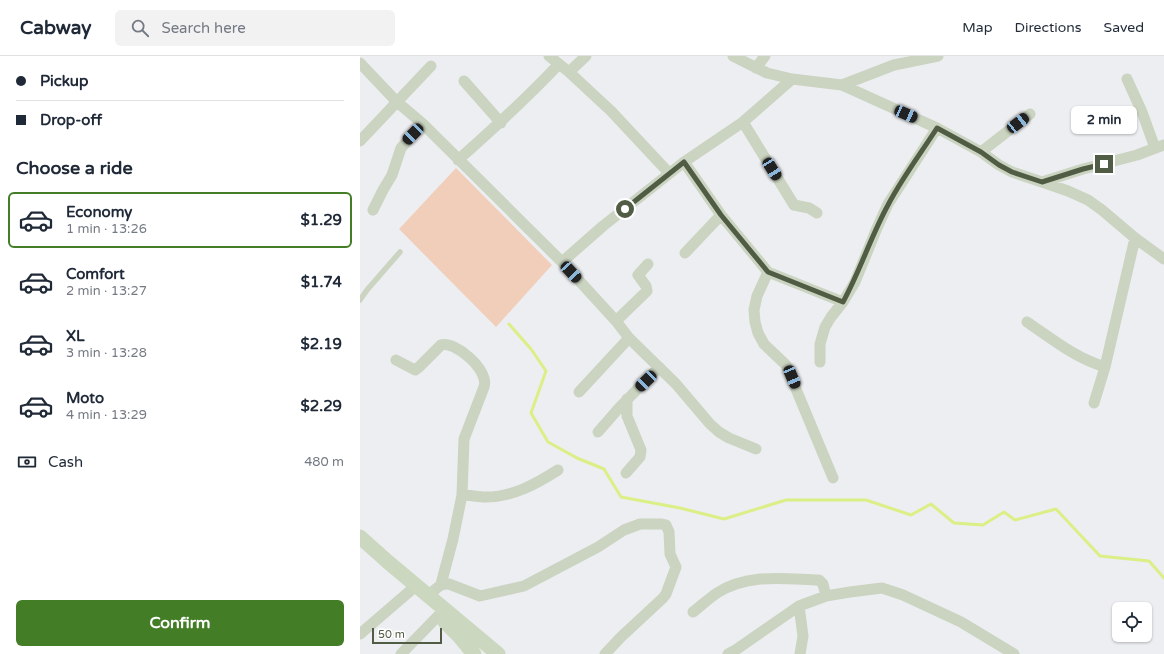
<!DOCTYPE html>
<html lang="en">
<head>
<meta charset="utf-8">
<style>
  :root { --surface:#fff; --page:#f2f2f3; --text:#1f2937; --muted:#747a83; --line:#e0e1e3; --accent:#437e26 }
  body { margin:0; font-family:"Varela Round",sans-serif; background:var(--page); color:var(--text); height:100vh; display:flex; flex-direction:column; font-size:15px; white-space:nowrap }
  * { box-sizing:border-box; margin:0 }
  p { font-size:13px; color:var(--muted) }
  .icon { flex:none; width:22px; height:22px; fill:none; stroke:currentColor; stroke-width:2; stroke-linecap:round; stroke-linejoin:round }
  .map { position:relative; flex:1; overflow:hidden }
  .side { display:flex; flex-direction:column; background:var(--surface); width:360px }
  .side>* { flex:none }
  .banner { display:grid; align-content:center; height:88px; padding:0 16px; background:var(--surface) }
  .tools { position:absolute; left:752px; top:546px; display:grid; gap:8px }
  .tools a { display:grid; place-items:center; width:40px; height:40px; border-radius:6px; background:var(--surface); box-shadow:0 1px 3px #0004; font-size:20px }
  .scale { position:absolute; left:12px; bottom:10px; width:70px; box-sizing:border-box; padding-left:4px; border:2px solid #515c45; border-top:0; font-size:11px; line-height:14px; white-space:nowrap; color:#515c45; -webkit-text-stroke:3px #fff; paint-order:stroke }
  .end { position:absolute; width:18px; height:18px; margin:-9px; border:5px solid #515c45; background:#fff; box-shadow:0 0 0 2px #fff }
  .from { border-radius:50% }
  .bubble { position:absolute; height:28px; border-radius:6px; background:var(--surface); box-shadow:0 1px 3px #0004; font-size:13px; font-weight:700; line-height:28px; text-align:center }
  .car { position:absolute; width:12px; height:24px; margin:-12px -6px; border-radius:5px; box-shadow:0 0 3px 1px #0007; background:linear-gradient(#222 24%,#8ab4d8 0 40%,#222 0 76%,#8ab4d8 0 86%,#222 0) }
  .banner b { display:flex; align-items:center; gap:14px; height:38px; font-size:15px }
  .banner b+b { border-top:1px solid var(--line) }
  .banner i { width:10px; height:10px; background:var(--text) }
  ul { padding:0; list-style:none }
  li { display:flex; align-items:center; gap:12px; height:56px; margin:0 8px 6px; padding:0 8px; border:2px solid transparent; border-radius:6px }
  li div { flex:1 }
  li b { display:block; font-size:15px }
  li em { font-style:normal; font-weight:700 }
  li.current { border-color:var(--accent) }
  li>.icon { width:36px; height:36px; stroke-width:1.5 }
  h2 { padding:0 16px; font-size:18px; line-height:48px }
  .pay { display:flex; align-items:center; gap:10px; height:44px; padding:0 16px; font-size:15px }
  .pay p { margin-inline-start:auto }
  .cta { display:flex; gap:8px; margin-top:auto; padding:8px 16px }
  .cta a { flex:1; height:46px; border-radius:6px; background:var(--accent); color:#fff; font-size:16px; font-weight:700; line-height:46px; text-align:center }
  header { display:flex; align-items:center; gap:24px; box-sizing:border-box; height:56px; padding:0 20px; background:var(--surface); border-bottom:1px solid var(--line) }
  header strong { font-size:19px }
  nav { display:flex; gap:22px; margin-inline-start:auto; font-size:14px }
  .search { width:280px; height:36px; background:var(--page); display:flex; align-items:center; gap:10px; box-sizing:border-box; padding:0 14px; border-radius:6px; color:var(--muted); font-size:15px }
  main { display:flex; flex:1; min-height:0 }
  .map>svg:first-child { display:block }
</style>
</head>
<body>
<header>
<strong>Cabway</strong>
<div class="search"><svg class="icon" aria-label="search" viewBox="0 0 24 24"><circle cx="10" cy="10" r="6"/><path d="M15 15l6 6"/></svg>Search here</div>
<nav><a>Map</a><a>Directions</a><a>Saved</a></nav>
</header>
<main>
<section class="side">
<div class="banner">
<b><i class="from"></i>Pickup</b>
<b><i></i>Drop-off</b>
</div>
<h2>Choose a ride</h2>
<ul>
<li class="current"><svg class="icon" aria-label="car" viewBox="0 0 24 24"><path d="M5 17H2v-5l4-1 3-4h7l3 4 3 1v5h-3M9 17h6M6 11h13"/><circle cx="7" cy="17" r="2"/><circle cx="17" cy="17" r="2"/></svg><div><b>Economy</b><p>1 min · 13:26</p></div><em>$1.29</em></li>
<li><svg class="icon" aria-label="car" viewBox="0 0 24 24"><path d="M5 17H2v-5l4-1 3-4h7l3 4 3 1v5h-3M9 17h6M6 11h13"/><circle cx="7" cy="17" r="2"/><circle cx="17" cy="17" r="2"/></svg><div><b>Comfort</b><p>2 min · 13:27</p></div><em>$1.74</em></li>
<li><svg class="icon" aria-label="car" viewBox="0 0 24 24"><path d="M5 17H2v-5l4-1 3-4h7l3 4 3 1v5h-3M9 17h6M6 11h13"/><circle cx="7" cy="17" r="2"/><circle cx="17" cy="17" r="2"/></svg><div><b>XL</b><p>3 min · 13:28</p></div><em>$2.19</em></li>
<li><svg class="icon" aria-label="car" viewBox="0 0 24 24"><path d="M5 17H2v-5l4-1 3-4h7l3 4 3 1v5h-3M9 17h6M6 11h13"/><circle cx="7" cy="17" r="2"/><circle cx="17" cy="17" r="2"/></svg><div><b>Moto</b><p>4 min · 13:29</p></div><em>$2.29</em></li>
</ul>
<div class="pay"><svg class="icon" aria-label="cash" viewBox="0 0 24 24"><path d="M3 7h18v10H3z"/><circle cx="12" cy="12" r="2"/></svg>Cash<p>480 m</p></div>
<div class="cta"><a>Confirm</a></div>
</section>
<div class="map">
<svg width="804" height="598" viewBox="0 0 804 598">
  <rect width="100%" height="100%" fill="#edeef1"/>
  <path fill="#f0ceba" d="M 96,112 L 192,209 L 136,271 L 39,173 Z"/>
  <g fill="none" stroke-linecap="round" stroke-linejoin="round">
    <path stroke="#daef85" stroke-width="3" d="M 149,268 L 171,293 L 186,315 L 171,357 L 188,386 L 217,402 L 244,413 L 261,441 L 320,452 L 364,463 L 426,444 L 506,444 L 551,459 L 571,448 L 594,467 L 623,469 L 644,456 L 655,464 L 696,453 L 740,500 L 789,505 L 804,522"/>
    <path stroke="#cad4c0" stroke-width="5.5" d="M 0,244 L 7,234 L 40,196"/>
    <path stroke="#cad4c0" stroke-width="11" d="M 189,0 L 209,16 L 251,55 L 309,117
      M 373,0 L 407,17 L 432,23
      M 0,7 L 36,45 L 63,68 L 202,206 L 256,265 L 269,282 L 316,328 L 350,368 L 359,376 L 369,382 L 396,393
      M 396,12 L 405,0
      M 209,16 L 226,0
      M 767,23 L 782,56 L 795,92
      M 104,25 L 141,67
      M 482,29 L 534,9 L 578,0
      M 383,66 L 434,149 L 449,152 L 457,157
      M 0,85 L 71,10
      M 621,96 L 670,58
      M 98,104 C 133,73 167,42 199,8
      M 324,106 L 361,159 L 408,216 L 397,240 L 394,254 L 395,266 L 398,277 L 404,288 L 426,309 L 473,422
      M 682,126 L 708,135 L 728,144 L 742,154 L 775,182 L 804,203
      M 13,154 L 23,134 L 32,119 L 41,92 L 63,68
      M 325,197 L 361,159
      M 202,206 L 243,170 L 324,106 L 383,66 L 432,23 L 482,29 L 577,72 L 621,96 L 639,109 L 652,116 L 682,126 L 723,113 L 777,99 L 804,89
      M 408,216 L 483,246
      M 256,265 L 287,235 L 286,230 L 278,219 L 288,208
      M 667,266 C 692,283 715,302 745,311
      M 36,304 L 55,314 L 59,311 L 81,289 C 94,284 130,314 124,331 L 104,383 L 102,439 L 93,483 L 81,528
      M 460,306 L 460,288 L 465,271 L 471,261 L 483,246 L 495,226 L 517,172 L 528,148 L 577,72
      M 219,336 L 269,282
      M 734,347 L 745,311 L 775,182
      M 238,376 L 259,352 L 299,311
      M 266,417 L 280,401 L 281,394 L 267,360 L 267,343
      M 102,439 C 110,439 118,441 126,441 C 153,441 176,428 198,414
      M 68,540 C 75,534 80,527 89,528 L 120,540 L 164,530 L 238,491 L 264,474 L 280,468 L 302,468 L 306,469 L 309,476 L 310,498 L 316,511 L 306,538 L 303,542 L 261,581 L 245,598
      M 439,550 L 443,580 L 440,598
      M 333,556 C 341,550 348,543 357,537 C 388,517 424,523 459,524 L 463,528 L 466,540
      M 0,578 L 50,535
      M 41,598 L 78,560
      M 368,598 L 377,593 L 439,550 L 466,540 L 490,536 L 522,532 L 543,539 L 601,566 L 654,598"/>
    <path stroke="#cbd8bf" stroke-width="15" d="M 0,481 L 28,506 L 138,598
      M 85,566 L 99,580 L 114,598"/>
  </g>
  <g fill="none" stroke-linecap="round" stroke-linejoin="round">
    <path stroke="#515c45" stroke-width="5" d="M 265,153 L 324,106 L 361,159 L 408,216 L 483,246 C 500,215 511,180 528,149 C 542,122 561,97 577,72 L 621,96 L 639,109 L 652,116 L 682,126 L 723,113 L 744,108"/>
  </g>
</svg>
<div class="tools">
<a><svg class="icon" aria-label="locate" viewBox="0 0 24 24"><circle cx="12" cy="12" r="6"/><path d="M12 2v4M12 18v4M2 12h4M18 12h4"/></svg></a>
</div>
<div class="scale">50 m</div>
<i class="end from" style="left:265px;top:153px"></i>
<i class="end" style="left:744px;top:108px"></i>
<div class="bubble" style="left:711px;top:50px;width:66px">2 min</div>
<i class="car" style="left:546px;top:58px;rotate:114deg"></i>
<i class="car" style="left:658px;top:67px;rotate:52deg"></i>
<i class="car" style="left:53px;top:78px;rotate:224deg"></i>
<i class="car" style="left:412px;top:113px;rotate:148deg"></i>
<i class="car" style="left:211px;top:216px;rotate:137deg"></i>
<i class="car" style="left:432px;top:321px;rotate:157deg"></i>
<i class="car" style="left:286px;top:325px;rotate:226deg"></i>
</div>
</main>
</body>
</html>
